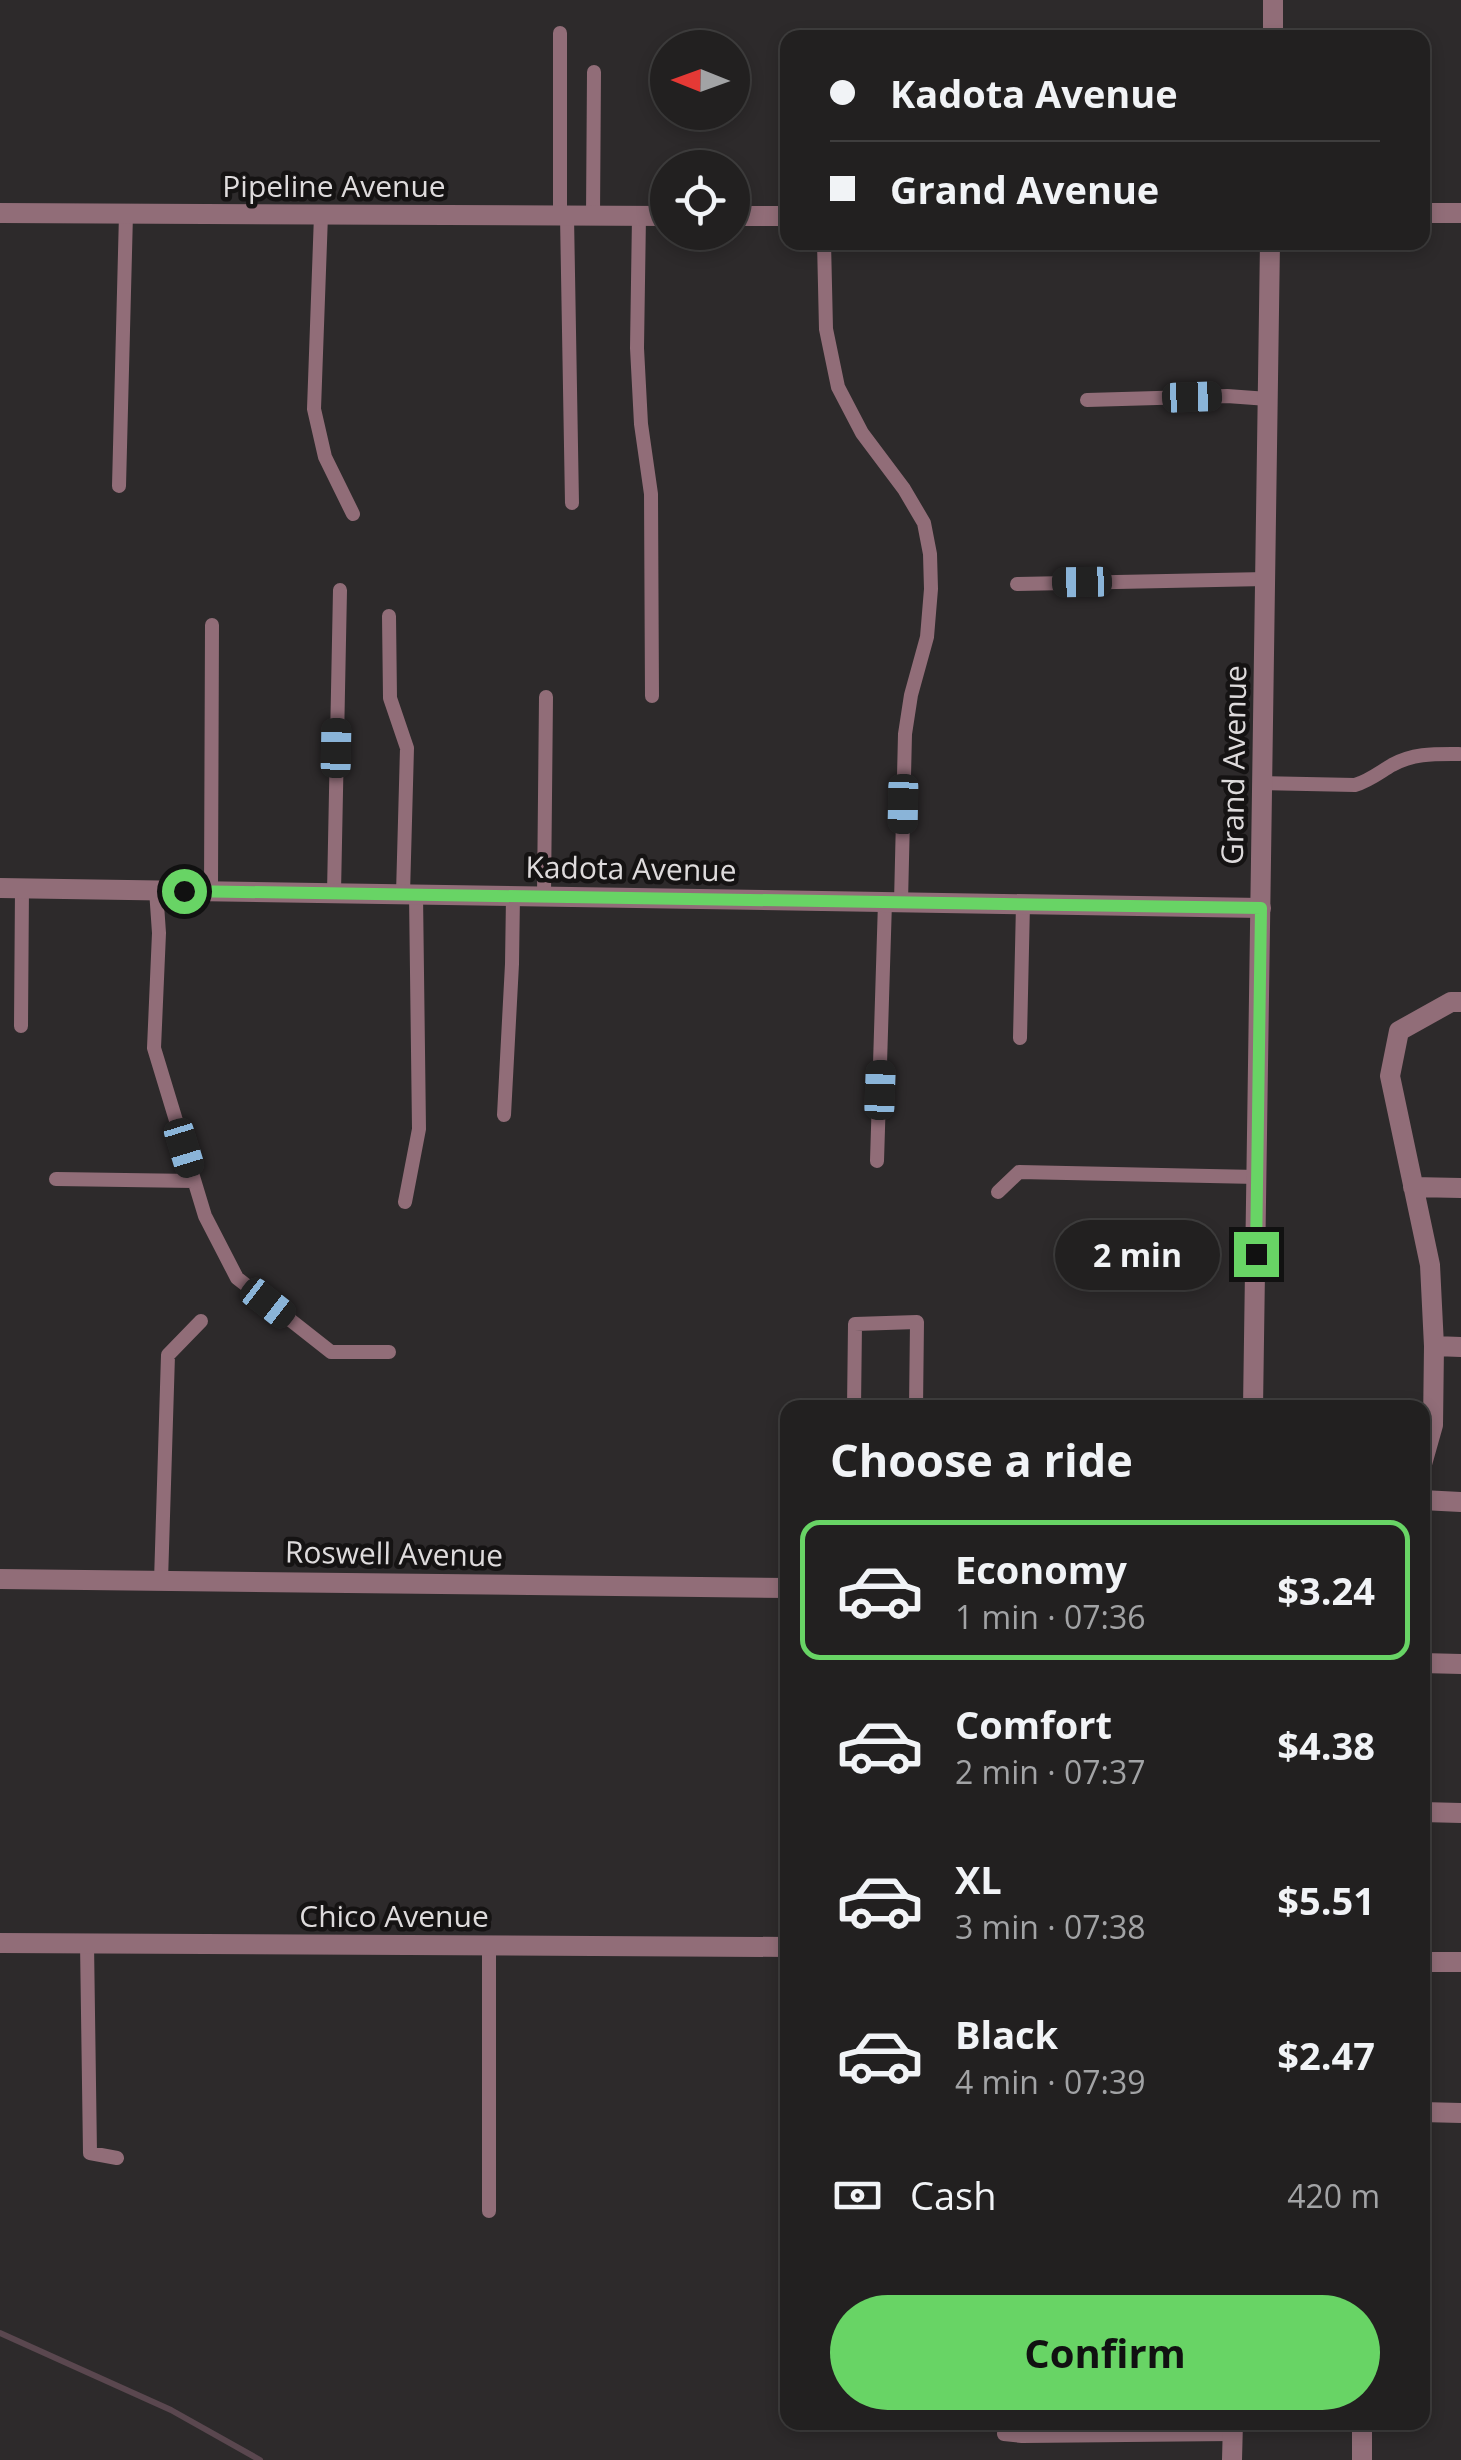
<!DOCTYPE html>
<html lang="en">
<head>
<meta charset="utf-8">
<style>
  :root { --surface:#222020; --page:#2a2829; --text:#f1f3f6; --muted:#a2a3a5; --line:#3f3e3e; --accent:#68d465 }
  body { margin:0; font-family:"Open Sans",sans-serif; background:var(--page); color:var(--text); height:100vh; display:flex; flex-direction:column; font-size:38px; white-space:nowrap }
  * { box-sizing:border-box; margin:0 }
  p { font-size:32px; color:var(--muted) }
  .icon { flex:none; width:55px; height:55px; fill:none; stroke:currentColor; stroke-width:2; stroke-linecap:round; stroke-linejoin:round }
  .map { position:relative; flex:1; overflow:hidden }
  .sheet { position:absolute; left:780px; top:1400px; width:650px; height:1030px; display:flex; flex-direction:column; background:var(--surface); border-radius:20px; box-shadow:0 5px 15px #0003,0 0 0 2px var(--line) }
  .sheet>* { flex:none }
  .hud { position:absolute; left:780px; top:30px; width:650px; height:220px; border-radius:20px; box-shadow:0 5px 15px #0003,0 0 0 2px var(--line); display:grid; align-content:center; height:220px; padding:0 50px; background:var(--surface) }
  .needle { width:65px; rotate:271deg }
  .tools { position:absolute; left:650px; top:30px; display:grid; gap:20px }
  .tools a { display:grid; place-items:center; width:100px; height:100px; border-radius:50%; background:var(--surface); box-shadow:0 5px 15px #0003,0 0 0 2px var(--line); font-size:50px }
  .end { position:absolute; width:45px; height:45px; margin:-22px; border:12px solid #68d465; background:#111; box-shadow:0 0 0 5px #111 }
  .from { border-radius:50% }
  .bubble { position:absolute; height:70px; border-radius:35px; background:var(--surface); box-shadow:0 5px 15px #0003,0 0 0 2px var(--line); font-size:32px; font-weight:700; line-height:70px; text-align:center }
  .car { position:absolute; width:30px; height:60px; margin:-30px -15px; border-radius:12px; box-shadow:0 0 8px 2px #0007; background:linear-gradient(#222 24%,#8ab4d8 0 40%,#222 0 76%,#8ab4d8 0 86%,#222 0) }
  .hud b { display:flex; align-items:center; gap:35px; height:95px; font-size:38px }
  .hud b+b { border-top:2px solid var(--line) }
  .hud i { width:25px; height:25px; background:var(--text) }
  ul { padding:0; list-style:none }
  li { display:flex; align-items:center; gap:30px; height:140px; margin:0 20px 15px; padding:0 30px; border:5px solid transparent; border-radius:20px }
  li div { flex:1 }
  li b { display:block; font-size:38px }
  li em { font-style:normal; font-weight:700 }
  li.active { border-color:var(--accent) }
  li>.icon { width:90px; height:90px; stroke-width:1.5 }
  h2 { padding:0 50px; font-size:45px; line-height:120px }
  .pay { display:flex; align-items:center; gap:25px; height:110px; padding:0 50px; font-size:38px }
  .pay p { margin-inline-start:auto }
  .button { display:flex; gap:20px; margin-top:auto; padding:20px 50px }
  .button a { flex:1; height:115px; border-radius:60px; background:var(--accent); color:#111; font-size:40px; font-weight:700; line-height:115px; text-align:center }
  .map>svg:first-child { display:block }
</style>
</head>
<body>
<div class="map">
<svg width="1461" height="2460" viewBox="0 0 1461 2460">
  <rect width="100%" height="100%" fill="#2d2a2b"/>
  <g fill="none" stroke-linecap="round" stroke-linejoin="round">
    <path stroke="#5a474f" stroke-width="6" d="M 0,2333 L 171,2410 L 260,2460"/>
    <path stroke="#916d78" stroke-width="14" d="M 560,33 L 560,216
      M 321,215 L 314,409 L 325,457 L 353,514
      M 567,216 L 572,503
      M 593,216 L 594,72
      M 639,216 L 637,348 L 641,424 L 651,494 L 652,696
      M 824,242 L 826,329 L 838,387 L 862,433 L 904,489 L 924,523 L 930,554 L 931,589 L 927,637 L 911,695 L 905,734 L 901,902
      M 1087,400 L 1227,396 L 1268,399
      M 119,486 L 126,214
      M 1017,584 L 1266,579
      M 389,616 L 390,698 L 407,748 L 403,894
      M 1263,783 L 1355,785 C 1369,781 1380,772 1392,765 C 1414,753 1435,754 1459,754
      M 156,890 L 159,933 L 154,1048 L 205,1216 L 237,1278 L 331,1352 L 389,1352
      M 211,891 L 212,625
      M 334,893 L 340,590
      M 544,896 L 546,697
      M 21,1026 L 22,888
      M 1020,1038 L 1023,904
      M 504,1115 L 512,964 L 513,896
      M 877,1161 L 885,902
      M 56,1179 L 194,1181
      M 998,1192 L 1019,1172 L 1257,1177
      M 405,1202 L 419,1129 L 416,894
      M 854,1408 L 855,1324 L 917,1322 L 916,1408
      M 161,1581 L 168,1355 L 201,1321
      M 87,1943 L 90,2153 L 117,2158
      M 489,1945 L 489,2211
      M 1005,2422 L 1004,2434 L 1022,2436 L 1232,2434"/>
    <path stroke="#916d78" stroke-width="20" d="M 1273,38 L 1273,0
      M 0,888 L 1261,908
      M 1413,1187 L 1461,1188
      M 1434,1346 L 1461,1347
      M 1422,1464 L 1433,1425 L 1434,1346 L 1430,1265 L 1390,1076 L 1399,1031 L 1451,1002 L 1461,1002
      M 1422,1500 L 1461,1502
      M 1422,1663 L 1461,1664
      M 1422,1812 L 1461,1813
      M 0,1943 L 788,1947
      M 1422,1962 L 1461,1962
      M 1422,2112 L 1461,2113
      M 1362,2460 L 1362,2422"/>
    <path stroke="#916d78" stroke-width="20" d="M 0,213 L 668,216
      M 1422,213 L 1461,213
      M 732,216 L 788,216
      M 1253,1408 L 1270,242
      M 0,1579 L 788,1588
      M 1232,2460 L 1233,2422"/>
  </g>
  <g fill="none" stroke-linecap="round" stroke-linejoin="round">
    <path stroke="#68d465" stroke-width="12" d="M 184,891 L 1261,908 L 1256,1254"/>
  </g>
  <g text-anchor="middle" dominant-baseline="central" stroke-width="9" stroke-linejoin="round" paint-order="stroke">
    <g font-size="30" fill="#dedbdc" stroke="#151313">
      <text x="334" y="185">Pipeline Avenue</text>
      <text transform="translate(1233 765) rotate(-89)">Grand Avenue</text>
      <text transform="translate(631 868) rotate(1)">Kadota Avenue</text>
      <text transform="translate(394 1553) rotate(1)">Roswell Avenue</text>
      <text x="394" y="1915">Chico Avenue</text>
    </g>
  </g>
</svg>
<div class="tools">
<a><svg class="needle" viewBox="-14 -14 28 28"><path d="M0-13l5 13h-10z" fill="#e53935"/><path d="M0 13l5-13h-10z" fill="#a2a3a5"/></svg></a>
<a><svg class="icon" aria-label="locate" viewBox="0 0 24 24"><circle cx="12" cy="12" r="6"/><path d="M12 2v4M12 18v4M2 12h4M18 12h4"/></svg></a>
</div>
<i class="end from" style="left:184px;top:891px"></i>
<i class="end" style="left:1256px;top:1254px"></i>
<div class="bubble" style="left:1055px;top:1220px;width:165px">2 min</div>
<i class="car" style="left:1192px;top:397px;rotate:88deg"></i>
<i class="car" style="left:1082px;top:582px;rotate:269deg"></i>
<i class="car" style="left:336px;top:748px;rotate:1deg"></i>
<i class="car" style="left:903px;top:804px;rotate:181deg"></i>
<i class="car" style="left:880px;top:1090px;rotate:2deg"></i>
<i class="car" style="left:184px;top:1148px;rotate:163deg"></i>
<i class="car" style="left:268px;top:1303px;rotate:128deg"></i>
<div class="hud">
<b><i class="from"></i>Kadota Avenue</b>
<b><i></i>Grand Avenue</b>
</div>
<section class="sheet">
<h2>Choose a ride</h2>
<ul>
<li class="active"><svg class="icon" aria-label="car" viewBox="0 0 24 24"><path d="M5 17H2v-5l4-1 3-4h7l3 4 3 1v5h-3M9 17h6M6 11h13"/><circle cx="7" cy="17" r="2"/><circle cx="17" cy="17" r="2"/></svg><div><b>Economy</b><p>1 min · 07:36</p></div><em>$3.24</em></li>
<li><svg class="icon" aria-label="car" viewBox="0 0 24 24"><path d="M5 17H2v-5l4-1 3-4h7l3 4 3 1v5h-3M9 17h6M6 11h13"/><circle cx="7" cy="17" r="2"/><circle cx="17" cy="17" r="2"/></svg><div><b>Comfort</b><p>2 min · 07:37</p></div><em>$4.38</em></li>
<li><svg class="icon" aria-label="car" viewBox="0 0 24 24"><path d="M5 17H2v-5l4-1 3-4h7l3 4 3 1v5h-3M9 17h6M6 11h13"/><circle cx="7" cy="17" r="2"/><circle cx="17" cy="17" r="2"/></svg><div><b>XL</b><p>3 min · 07:38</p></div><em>$5.51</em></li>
<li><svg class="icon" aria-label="car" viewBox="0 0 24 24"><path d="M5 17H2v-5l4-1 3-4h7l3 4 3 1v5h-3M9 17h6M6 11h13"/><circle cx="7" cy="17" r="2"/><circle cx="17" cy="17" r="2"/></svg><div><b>Black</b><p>4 min · 07:39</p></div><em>$2.47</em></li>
</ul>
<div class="pay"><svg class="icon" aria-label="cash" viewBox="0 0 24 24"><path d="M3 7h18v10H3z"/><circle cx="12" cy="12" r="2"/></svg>Cash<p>420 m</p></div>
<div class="button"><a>Confirm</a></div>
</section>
</div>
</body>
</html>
